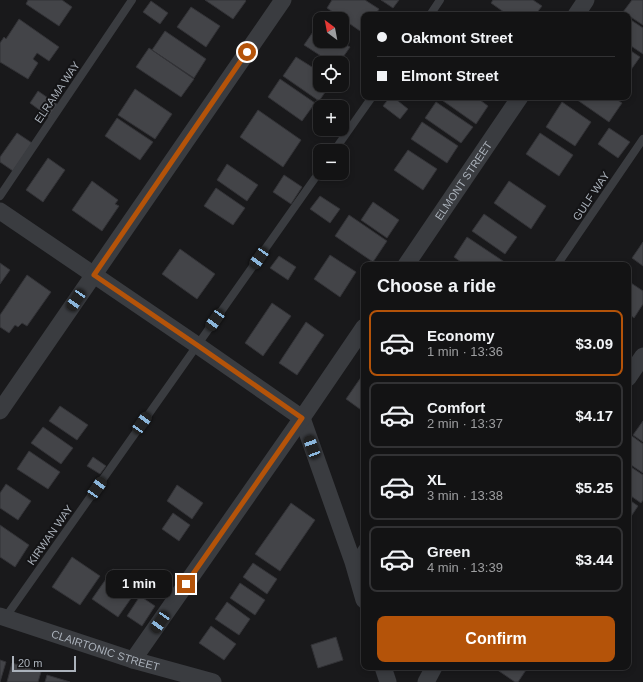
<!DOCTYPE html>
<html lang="en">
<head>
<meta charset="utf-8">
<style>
  :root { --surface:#131314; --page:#202022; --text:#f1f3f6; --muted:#9d9ea0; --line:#323234; --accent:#b45309 }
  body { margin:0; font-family:Helvetica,sans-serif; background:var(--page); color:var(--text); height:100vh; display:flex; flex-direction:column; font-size:15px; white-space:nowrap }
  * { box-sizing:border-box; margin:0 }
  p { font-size:13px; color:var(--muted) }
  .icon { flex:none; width:22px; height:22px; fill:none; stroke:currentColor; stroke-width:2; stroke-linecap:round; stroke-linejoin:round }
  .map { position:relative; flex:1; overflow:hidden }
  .drawer { position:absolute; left:361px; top:262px; width:270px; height:408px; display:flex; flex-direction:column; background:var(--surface); border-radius:8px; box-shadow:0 2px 6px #0003,0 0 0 1px var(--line) }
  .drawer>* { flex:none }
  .top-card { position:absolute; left:361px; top:12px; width:270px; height:88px; border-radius:8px; box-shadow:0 2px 6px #0003,0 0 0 1px var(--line); display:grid; align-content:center; height:88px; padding:0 16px; background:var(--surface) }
  .needle { width:26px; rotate:328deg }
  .fabs { position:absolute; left:313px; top:12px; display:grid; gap:8px }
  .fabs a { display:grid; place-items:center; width:36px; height:36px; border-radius:8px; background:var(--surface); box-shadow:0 2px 6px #0003,0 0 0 1px var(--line); font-size:20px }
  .scale { position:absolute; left:12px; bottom:10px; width:64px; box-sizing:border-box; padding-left:4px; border:2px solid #abb2bb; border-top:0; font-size:11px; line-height:14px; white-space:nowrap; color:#abb2bb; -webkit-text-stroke:3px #141416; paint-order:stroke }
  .end { position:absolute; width:18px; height:18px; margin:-9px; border:5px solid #b45309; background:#fff; box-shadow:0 0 0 2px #fff }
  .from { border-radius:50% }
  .bubble { position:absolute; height:28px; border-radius:8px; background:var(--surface); box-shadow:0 2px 6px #0003,0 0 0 1px var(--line); font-size:13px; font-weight:700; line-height:28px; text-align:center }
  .car { position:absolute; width:12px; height:24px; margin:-12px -6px; border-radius:5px; box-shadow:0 0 3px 1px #0007; background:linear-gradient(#222 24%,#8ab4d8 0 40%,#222 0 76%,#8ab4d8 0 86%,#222 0) }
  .top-card b { display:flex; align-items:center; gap:14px; height:38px; font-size:15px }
  .top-card b+b { border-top:1px solid var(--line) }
  .top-card i { width:10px; height:10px; background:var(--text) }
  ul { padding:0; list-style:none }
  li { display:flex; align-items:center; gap:12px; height:66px; margin:0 8px 6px; padding:0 8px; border:2px solid var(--line); border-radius:8px }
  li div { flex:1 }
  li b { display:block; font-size:15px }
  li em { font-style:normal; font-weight:700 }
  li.selected { border-color:var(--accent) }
  li>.icon { width:36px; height:36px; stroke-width:1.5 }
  h2 { padding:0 16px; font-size:18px; line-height:48px }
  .action { display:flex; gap:8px; margin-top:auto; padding:8px 16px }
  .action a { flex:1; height:46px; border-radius:8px; background:var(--accent); color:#fff; font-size:16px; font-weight:700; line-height:46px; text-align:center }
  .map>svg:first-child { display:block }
</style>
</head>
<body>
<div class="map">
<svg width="643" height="682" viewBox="0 0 643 682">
  <rect width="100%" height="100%" fill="#19191b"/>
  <path fill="#434448" stroke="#333337" d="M 28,0 L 62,0 L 72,7 L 59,26 L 26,4 Z
    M 205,0 L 245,0 L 246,1 L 233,19 Z
    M 332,0 L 365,0 L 379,9 L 375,15 L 364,15 L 364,31 L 363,33 L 327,8 Z
    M 381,0 L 399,0 L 393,8 Z
    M 493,0 L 533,0 L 542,6 L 535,15 L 508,15 L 491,3 Z
    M 632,0 L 643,0 L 643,25 L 623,12 Z
    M 151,1 L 168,13 L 160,24 L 143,12 Z
    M 191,7 L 220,26 L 206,47 L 177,27 Z
    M 628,18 L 643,28 L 643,54 L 628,44 Z
    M 19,19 L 59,47 L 49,61 L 37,53 L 33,59 L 38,63 L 28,79 L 0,62 L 0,43 L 4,37 L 6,39 Z
    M 317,26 L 320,28 L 320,41 L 340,41 L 350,47 L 339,63 L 332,63 L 304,45 Z
    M 165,31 L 206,59 L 194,78 L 152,50 Z
    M 149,48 L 194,79 L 181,97 L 136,67 Z
    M 628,49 L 640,57 L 628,74 Z
    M 296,57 L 320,72 L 320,85 L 330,85 L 319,101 L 283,76 Z
    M 280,79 L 315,103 L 302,121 L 268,97 Z
    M 135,89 L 172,114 L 155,139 L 118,115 Z
    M 38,91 L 58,105 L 49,117 L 30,103 Z
    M 390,97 L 393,97 L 408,109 L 400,119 L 383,106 Z
    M 439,97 L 476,97 L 488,106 L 476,124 L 439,98 Z
    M 573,97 L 613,97 L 622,103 L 609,122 Z
    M 436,102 L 473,127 L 461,143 L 425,118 Z
    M 562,102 L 591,122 L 575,146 L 546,127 Z
    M 258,110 L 301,140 L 283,167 L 240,137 Z
    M 117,118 L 153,142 L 140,160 L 105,136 Z
    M 422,122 L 458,146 L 447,163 L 411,139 Z
    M 609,128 L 630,142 L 618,158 L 598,144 Z
    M 17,133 L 32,143 L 13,171 L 0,162 L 0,157 Z
    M 540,133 L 573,155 L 559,176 L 526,154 Z
    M 408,150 L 437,169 L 423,190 L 394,170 Z
    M 48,158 L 65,170 L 43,202 L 26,190 Z
    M 227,164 L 258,185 L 247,201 L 217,180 Z
    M 284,175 L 302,187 L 291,204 L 273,192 Z
    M 92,181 L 118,200 L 115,204 L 119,206 L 102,231 L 72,210 Z
    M 509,181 L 546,206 L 531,229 L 494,203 Z
    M 216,188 L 245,208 L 233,225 L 204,206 Z
    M 320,196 L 340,209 L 330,223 L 310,209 Z
    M 373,202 L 399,220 L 387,238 L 361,220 Z
    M 484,214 L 517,237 L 505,254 L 472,231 Z
    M 349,215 L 387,241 L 373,262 L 335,236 Z
    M 467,237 L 506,263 L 505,265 L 465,265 L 454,257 Z
    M 643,242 L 643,266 L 632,258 Z
    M 180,249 L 215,274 L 197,299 L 162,274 Z
    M 330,255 L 356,272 L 340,297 L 314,279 Z
    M 279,256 L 296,267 L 288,280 L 270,268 Z
    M 0,263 L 10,270 L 0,284 Z
    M 27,275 L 51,292 L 27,326 L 22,323 L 18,327 L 15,325 L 9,333 L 0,327 L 0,315 Z
    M 628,281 L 643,291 L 643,304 L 634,318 L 628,313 Z
    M 272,303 L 291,316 L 263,356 L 245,343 Z
    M 306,322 L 324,335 L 297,375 L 279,363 Z
    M 364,373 L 364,412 L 346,399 Z
    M 60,406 L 88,425 L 77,440 L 49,421 Z
    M 643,421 L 643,442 L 633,435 Z
    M 43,427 L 73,448 L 61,464 L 31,443 Z
    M 632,436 L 643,444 L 643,473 L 628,463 L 628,443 Z
    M 29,451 L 60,472 L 48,489 L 17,469 Z
    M 93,457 L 106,466 L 100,474 L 87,466 Z
    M 628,465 L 643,475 L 643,500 L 641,503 L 628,494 Z
    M 6,484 L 31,501 L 18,520 L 0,508 L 0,493 Z
    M 177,485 L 203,503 L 192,519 L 167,501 Z
    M 628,499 L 638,506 L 628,521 Z
    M 291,503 L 315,520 L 280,571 L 255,554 Z
    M 173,513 L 190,525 L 179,541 L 162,529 Z
    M 0,525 L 29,545 L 15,567 L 0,557 Z
    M 72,557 L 100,576 L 80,605 L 52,587 Z
    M 253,563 L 277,579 L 267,594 L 243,577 Z
    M 113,569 L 139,587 L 118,617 L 92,599 Z
    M 240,583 L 265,600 L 255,615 L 230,598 Z
    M 140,596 L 155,606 L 142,626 L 127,616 Z
    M 227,602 L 250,619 L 239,635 L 215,619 Z
    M 211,626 L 236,644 L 224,660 L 199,643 Z
    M 336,637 L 343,660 L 318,668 L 311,645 Z
    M 0,660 L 6,662 L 0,682 Z
    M 12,663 L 41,672 L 38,682 L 7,682 Z
    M 493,667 L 528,667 L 518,682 L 515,682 Z
    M 47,675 L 70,682 L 45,682 Z"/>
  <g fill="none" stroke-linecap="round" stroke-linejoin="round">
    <path stroke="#3a3c40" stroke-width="8" d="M 430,15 L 440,0
      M 334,151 L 372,97
      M 0,196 L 132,0
      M 557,265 L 643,139
      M 353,562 L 364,546
      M 5,618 L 320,171"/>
    <g stroke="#3a3c40" stroke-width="17">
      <path d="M 576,15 L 586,0"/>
      <path d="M 0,211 L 197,345 L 302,418 L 353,562 L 364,600"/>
      <path id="s1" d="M 406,265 L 520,97"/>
      <path d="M 628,378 L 643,356"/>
      <path d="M 0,411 L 283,0"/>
      <path id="s2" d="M 0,616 L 133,660 L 213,682"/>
      <path d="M 133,660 L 302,418 L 364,327"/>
      <path d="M 383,667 L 388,682"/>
      <path d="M 426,682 L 434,667"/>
    </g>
  </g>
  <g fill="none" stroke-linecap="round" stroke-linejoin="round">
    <path stroke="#b45309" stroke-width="5" d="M 186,584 L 302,418 L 197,345 L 94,275 L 247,52"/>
  </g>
  <g text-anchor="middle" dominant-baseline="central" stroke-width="4" stroke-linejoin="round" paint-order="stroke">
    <g font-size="11" fill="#abb2bb" stroke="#141416">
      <text transform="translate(57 92) rotate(-56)">ELRAMA WAY</text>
      <text stroke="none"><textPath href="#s1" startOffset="102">ELMONT STREET</textPath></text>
      <text transform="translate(591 196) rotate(-56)">GULF WAY</text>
      <text transform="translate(50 535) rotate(-55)">KIRWAN WAY</text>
      <text stroke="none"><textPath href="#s2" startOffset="111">CLAIRTONIC STREET</textPath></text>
    </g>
  </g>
</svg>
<div class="fabs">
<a><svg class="needle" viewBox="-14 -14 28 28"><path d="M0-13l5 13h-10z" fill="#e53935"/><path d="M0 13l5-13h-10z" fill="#9d9ea0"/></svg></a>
<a><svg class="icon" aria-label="locate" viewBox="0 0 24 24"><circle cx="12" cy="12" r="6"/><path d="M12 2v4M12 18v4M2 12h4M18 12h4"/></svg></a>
<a>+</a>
<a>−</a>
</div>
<div class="scale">20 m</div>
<i class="end from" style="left:247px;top:52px"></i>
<i class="end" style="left:186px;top:584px"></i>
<div class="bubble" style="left:106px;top:570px;width:66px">1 min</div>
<i class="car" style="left:259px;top:258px;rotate:215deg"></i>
<i class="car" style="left:76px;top:300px;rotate:214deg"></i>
<i class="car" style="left:215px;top:320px;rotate:215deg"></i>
<i class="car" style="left:142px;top:423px;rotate:35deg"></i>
<i class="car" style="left:312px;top:447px;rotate:340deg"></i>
<i class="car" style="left:97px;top:488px;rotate:35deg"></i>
<i class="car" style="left:160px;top:622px;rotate:215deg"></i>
<div class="top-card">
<b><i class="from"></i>Oakmont Street</b>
<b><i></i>Elmont Street</b>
</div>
<section class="drawer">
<h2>Choose a ride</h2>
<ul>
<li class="selected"><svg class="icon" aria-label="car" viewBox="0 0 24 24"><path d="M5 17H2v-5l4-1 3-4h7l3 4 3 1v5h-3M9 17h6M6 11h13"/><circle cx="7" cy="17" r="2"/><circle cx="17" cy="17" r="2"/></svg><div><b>Economy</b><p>1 min · 13:36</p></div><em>$3.09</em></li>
<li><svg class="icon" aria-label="car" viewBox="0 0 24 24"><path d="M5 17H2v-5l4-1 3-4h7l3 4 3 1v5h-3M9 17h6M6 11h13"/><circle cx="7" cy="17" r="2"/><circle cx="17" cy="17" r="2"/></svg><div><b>Comfort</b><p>2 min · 13:37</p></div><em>$4.17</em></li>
<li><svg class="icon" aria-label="car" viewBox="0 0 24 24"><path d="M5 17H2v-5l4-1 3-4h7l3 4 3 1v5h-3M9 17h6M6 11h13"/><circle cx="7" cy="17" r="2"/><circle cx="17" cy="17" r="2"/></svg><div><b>XL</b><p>3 min · 13:38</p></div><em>$5.25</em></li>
<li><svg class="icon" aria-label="car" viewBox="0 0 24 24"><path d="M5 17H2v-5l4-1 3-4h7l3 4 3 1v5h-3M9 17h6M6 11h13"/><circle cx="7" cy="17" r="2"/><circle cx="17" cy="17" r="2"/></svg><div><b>Green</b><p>4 min · 13:39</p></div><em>$3.44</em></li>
</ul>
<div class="action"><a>Confirm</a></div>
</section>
</div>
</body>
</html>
